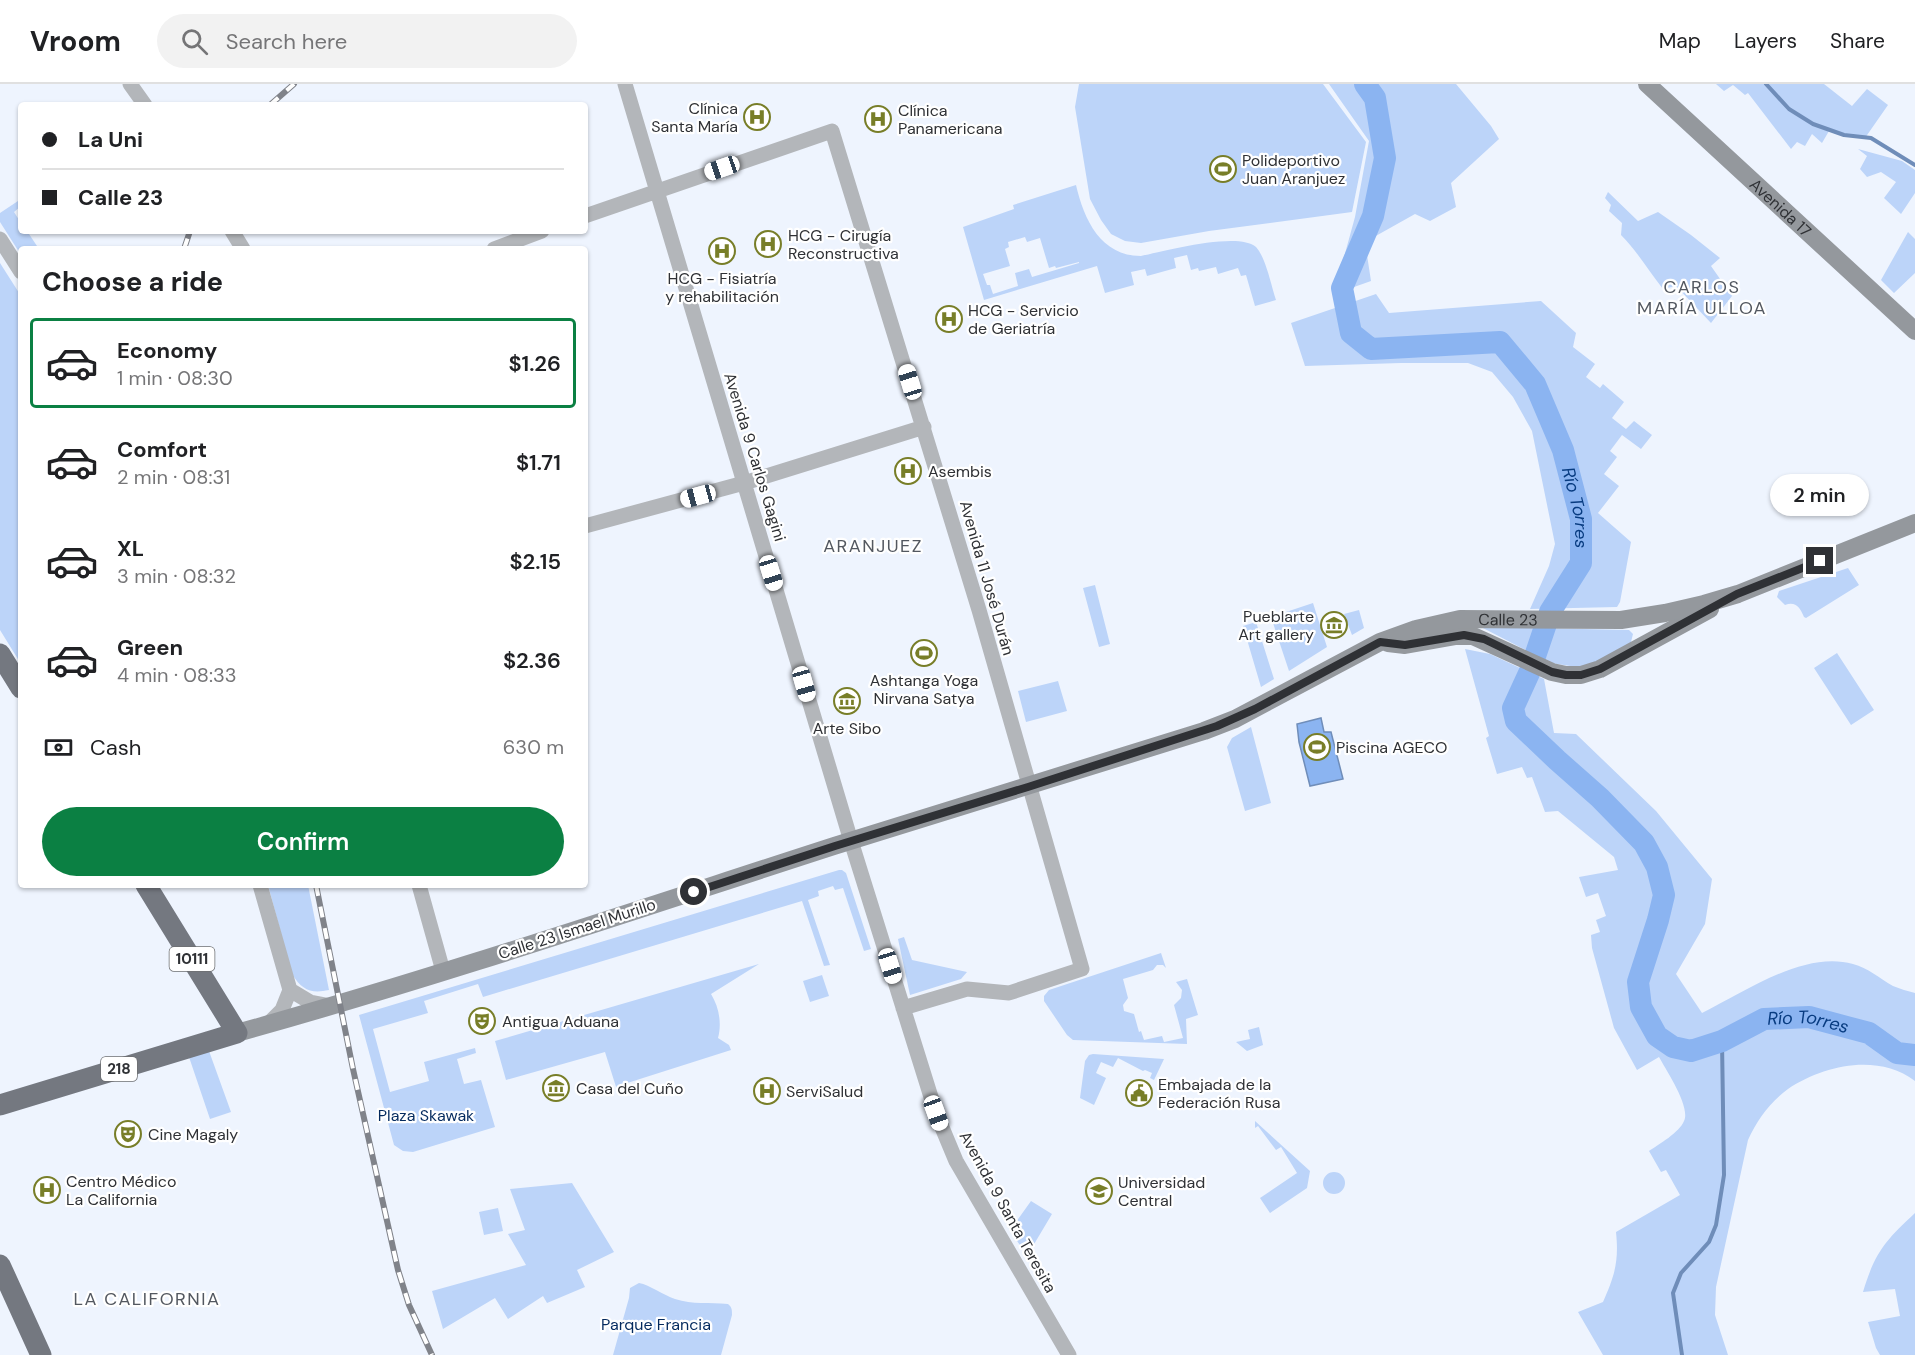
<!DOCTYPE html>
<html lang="en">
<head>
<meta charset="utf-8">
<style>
  :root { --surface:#fff; --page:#f2f2f2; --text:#202124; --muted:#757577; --line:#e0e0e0; --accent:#0b8043 }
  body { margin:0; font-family:"DM Sans",sans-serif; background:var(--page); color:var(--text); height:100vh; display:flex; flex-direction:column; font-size:22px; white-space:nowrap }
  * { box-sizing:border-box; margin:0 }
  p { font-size:20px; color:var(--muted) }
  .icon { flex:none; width:33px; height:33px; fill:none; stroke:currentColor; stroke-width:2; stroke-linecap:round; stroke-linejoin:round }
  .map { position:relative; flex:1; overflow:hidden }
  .side { position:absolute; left:18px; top:162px; width:570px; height:642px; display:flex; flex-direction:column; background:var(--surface); border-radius:6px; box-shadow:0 2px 4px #0004 }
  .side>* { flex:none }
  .banner { position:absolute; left:18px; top:18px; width:570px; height:132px; border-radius:6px; box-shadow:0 2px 4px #0004; display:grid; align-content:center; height:132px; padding:0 24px; background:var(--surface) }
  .end { position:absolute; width:27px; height:27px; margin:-14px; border:8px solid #2f3135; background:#fff; box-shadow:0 0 0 3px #fff }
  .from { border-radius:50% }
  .bubble { position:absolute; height:42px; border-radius:21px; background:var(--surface); box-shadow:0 2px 4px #0004; font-size:20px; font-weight:600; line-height:42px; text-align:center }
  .car { position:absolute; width:18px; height:36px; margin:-18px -9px; border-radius:8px; box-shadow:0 0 4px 2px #0007; background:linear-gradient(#fff 24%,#345 0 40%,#fff 0 76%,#345 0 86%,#fff 0) }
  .banner b { display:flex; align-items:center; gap:21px; height:57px; font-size:22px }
  .banner b+b { border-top:2px solid var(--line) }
  .banner i { width:15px; height:15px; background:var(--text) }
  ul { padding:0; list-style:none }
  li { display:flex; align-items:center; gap:18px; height:90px; margin:0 12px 9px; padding:0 12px; border:3px solid transparent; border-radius:6px }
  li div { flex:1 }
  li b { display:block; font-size:22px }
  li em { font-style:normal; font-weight:600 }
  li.on { border-color:var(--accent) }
  li>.icon { width:54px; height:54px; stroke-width:1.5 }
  h2 { padding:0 24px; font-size:27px; line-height:72px }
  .pay { display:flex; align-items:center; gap:15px; height:66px; padding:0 24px; font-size:22px }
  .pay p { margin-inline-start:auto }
  .cta { display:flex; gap:12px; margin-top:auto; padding:12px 24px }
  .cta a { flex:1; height:69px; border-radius:36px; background:var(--accent); color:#fff; font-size:24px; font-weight:600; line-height:69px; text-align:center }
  header { display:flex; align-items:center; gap:36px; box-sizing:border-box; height:84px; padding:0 30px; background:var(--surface); border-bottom:2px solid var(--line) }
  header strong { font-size:28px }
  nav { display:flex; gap:33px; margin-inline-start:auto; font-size:21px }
  .search { width:420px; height:54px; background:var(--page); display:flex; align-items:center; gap:15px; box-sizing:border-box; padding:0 21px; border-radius:33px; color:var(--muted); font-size:22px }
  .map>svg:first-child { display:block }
</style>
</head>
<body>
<header>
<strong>Vroom</strong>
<div class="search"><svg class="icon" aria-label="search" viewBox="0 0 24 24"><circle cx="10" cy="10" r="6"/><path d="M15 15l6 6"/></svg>Search here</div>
<nav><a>Map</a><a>Layers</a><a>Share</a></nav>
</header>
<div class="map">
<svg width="1915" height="1271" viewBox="0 0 1915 1271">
  <rect width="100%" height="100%" fill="#eef4fe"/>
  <path fill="#bcd4f9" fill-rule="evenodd" d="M 1079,0 L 1323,0 L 1366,58 L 1352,128 L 1209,147 L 1141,159 L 1125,157 L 1111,150 L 1101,136 L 1090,115 L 1075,23 Z
    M 1329,0 L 1456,0 L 1491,42 L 1499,55 L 1451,99 L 1456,123 L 1430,137 L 1415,130 L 1365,158 L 1371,197 L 1340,208 L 1338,195 L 1355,133 L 1369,57 Z
    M 1716,0 L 1824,0 L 1852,22 L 1867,5 L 1888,21 L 1865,54 L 1844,51 L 1829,47 L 1822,59 L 1812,50 L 1805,62 L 1797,58 L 1791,65 L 1748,9 L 1745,11 L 1733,1 L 1724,7 Z
    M 1858,65 L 1902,77 L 1915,86 L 1915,109 L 1901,130 L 1884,114 L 1896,98 L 1881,88 L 1867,93 L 1860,85 L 1867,72 Z
    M 1076,101 C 1084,136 1101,172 1141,172 C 1164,167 1239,147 1256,163 C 1266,174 1271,201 1276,216 L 1255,222 L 1246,191 L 1241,192 L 1238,184 L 1218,190 L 1216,183 L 1199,187 L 1198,184 L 1191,186 L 1187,171 L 1174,174 L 1176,184 L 1147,192 L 1145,185 L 1131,188 L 1134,201 L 1105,209 L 1097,182 L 984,216 L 963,143 L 1014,125 L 1013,121 ZM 1025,153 L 1027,158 L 1040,154 L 1049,184 L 1055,182 L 1056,184 L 1079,178 L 1079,179 L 1032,193 L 1029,185 L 1015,189 L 1018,202 L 993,210 L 990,201 L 987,201 L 983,190 L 1010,182 L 1005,165 L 1009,163 L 1008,158 Z
    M 1608,108 L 1638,137 L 1658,128 L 1691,151 L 1720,174 L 1711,182 L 1732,212 L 1711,239 L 1676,202 L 1663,205 C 1648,186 1637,167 1621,151 L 1622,139 L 1609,127 L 1611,121 L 1605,114 Z
    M 21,115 L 21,122 L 14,128 L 21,139 L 21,147 L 27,147 L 39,165 L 21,165 L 21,171 L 0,138 L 0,129 Z
    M 1908,148 L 1915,155 L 1915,189 L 1894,209 L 1881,196 Z
    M 0,179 L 21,212 L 21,580 L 0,546 Z
    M 1376,210 L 1389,229 L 1541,217 L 1576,249 L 1573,263 L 1595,280 L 1586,293 L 1600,304 L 1603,300 L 1624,318 L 1612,334 L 1626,345 L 1634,337 L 1652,351 L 1641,365 L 1622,351 L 1610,367 L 1617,373 L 1604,390 L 1619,402 L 1598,429 L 1631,458 L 1620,518 L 1617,523 L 1530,525 L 1549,482 L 1555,460 L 1532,347 L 1513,313 L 1492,288 L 1468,279 L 1401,279 L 1305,282 L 1291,239 Z
    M 1848,484 L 1859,501 L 1806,534 L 1804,533 C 1800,524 1796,517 1785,521 L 1777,513 L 1779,507 Z
    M 1095,501 L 1110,560 L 1099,563 L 1083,504 Z
    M 1313,519 L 1327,563 L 1289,587 L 1271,533 Z
    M 1359,526 L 1364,544 L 1352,551 L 1344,530 Z
    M 1256,538 L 1274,595 L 1261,603 L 1243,542 Z
    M 1481,543 L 1629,546 L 1633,550 L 1630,562 L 1583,584 L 1551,579 Z
    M 1465,565 L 1490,570 L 1544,595 L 1554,649 L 1576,650 L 1656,727 L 1712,795 L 1705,840 L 1676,890 L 1702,929 C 1745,908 1804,866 1853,880 C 1868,884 1879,894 1893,902 C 1900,905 1908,907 1915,909 L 1915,997 C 1878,969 1824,981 1788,1005 C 1770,1018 1757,1036 1748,1056 L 1716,1203 L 1715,1231 L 1728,1271 L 1603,1271 L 1578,1228 L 1603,1218 C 1615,1191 1619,1177 1616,1148 L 1680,1111 L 1666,1086 L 1661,1088 L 1649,1067 C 1658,1061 1680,1048 1684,1037 C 1691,1023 1666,986 1659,973 L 1637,986 L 1614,944 L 1592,864 L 1591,851 L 1600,848 L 1596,836 L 1606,832 L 1598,809 L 1586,813 L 1579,793 L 1618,786 L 1614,773 L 1558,727 L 1545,728 L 1532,693 L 1527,694 L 1522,683 L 1497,690 L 1486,654 L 1489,652 Z
    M 1837,569 L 1874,626 L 1851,641 L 1814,584 Z
    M 1058,597 L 1067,627 L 1026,638 L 1018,607 Z
    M 1251,643 L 1271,719 L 1245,727 L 1227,663 L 1232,654 Z
    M 839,786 L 842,786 L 846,789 L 871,865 L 864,867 L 843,804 L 835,806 L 833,802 L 818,807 L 819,812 L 808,816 L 830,881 L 824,882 L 802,817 L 483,913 L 478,900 L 424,917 L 428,929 L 373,945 L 390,1008 L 429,997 L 424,978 L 475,964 L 476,969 L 457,975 L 464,1000 L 481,996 L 495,1043 L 413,1068 L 403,1067 L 394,1061 L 359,931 Z
    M 268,801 L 308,801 L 329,906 C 311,910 302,906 292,890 Z
    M 904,853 L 912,876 L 967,888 L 961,895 L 910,911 L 898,855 Z
    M 1161,869 L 1166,884 L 1163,881 L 1157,881 L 1153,886 L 1123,895 L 1128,914 L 1123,921 L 1124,927 L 1134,930 L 1139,948 L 1141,947 L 1144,956 L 1162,952 L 1164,958 L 1183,954 L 1174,921 L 1181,914 L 1182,906 L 1176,898 L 1187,895 L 1198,931 L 1186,935 L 1187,960 L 1073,956 L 1067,951 L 1044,917 L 1044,912 L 1049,906 Z
    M 759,880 L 711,910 C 719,923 722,939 718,954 L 729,961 L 731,966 L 621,1001 L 617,1006 L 605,968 L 506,996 L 495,957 Z
    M 822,891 L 829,912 L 810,918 L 803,897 Z
    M 1259,943 L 1263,961 L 1247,967 L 1236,958 L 1250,955 L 1248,946 Z
    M 209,967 L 231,1028 L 210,1035 L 189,973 Z
    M 1093,970 L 1164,975 L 1154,996 L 1150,994 L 1152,989 L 1145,986 L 1143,987 L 1118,974 L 1113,983 L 1101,978 L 1096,989 L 1106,994 L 1094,1021 L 1080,1014 L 1085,977 L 1089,971 Z
    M 1255,1037 L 1310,1087 L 1307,1104 L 1270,1129 L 1260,1114 L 1297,1089 L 1281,1063 L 1276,1066 L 1258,1042 L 1255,1044 Z
    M1323 1099a11 11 0 1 1 22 0a11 11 0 1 1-22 0Z
    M 572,1099 L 614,1168 L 577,1186 L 585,1203 L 547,1219 L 543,1212 L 508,1235 L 495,1214 L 443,1245 L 432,1207 L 526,1181 L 508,1150 L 525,1146 L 510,1105 Z
    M 1031,1117 L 1052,1130 L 1027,1172 L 1012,1149 L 1011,1145 Z
    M 498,1124 L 503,1147 L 484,1151 L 479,1128 Z
    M 1915,1129 L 1915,1271 L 1880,1271 L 1876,1264 L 1868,1238 L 1900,1232 L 1895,1205 L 1863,1208 C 1875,1168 1885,1157 1915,1129 Z
    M 639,1199 C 650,1201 663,1211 675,1215 C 693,1221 709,1218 728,1220 C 732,1223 732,1226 732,1231 L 721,1271 L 613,1271 L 629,1214 L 630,1204 Z"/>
  <path fill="#8bb4f1" stroke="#6f8db9" stroke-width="1.5" d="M 1321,634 L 1324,648 L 1331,648 L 1343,695 L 1310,702 L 1299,658 L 1297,640 Z"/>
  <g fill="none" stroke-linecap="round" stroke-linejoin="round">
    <path stroke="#6f8db9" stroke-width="4" d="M 1766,0 L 1789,25 L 1813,40 L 1844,51 L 1871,54 L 1915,81
      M 1682,1271 L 1673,1209 L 1681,1189 L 1709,1158 L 1716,1141 L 1724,1091 L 1722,957"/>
    <path stroke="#8bb4f1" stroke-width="22" id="s1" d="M 1365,0 L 1375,14 L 1385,74 L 1373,132 L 1342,204 L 1351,249 L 1371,265 L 1500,258 L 1535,300 L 1563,366 L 1581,435 L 1581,479 L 1550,528 L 1530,587 L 1513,624 L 1516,637 L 1557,676 L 1600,714 L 1644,759 L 1657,783 L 1664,811 L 1658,836 L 1638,898 L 1641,923 L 1657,952 L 1673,963 L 1691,967 L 1722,957 L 1764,935 L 1809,933 L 1869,949 L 1897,969 L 1915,971"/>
    <path stroke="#b3b6ba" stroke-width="15" d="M 130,0 L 145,21
      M 625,0 L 851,757 L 936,1029 L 956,1077 L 1069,1271
      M 585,132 L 832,47 L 979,526 L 1082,885 L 1009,909 L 967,905 L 903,924
      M 232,147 L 243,165
      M 0,155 L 21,188
      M 494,165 L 542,147
      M 585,442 L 744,399 L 924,343
      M 260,801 L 290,906 L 282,926 L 267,941
      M 419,801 L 443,887
      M 290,906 L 310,918 L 331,922"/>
    <g stroke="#94989d" stroke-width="18">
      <path id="s2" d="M 1647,0 L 1915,247"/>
      <path d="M 1388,559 L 1405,561 L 1456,552 L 1473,552 L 1552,588 L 1566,591 L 1581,591 L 1600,585 L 1710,525"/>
      <path id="s3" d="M 237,949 C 438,893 636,826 834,762 C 957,723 1081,686 1204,647 L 1235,635 L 1380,558 L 1416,545 L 1460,535 L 1621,536 L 1665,529 L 1704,520 L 1738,510 L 1915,439"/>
    </g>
    <path stroke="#747880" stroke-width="21" d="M 0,570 L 21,604
      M 0,1021 L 237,949 L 146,801
      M 0,1181 L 41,1271"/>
    <defs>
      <path id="rail" d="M 270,21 L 294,0
        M 184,165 L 190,147
        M 316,801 L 353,985 L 398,1186 L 409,1221 L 432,1271"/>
    </defs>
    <use href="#rail" stroke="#80838a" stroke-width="6"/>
    <use href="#rail" stroke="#fff" stroke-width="4" stroke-dasharray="11" stroke-linecap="butt"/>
  </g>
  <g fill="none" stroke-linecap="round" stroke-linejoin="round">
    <path stroke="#2f3135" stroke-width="8" d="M 694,808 L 835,762 L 1028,703 L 1217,642 L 1255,625 L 1380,558 L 1405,561 L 1464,551 L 1484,555 L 1552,588 L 1566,591 L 1581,591 L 1600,585 L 1737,510 L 1820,477"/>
  </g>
  <defs>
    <symbol id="hospital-ring" viewBox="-11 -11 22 22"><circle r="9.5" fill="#fff" stroke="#787e28" stroke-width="1.5"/><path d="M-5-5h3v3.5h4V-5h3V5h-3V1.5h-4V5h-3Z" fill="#787e28"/></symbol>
    <symbol id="stadium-ring" viewBox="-11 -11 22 22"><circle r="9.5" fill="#fff" stroke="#787e28" stroke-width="1.5"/><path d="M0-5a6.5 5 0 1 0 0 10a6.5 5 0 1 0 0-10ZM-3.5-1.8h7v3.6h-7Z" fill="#787e28"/></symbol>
    <symbol id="museum-ring" viewBox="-11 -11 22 22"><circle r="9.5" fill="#fff" stroke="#787e28" stroke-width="1.5"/><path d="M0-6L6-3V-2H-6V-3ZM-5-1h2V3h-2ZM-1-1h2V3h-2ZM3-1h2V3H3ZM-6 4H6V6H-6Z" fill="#787e28"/></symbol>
    <symbol id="theatre-ring" viewBox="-11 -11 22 22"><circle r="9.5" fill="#fff" stroke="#787e28" stroke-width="1.5"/><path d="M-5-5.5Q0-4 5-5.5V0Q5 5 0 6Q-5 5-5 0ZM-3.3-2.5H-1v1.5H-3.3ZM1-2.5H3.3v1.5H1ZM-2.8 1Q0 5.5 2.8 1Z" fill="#787e28"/></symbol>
    <symbol id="civic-ring" viewBox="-11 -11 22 22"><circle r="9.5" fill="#fff" stroke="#787e28" stroke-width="1.5"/><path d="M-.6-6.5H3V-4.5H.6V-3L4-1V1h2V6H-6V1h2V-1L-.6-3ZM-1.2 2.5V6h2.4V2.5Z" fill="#787e28"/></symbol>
    <symbol id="university-ring" viewBox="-11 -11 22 22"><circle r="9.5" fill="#fff" stroke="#787e28" stroke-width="1.5"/><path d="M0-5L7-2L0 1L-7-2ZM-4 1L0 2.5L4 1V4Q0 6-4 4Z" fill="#787e28"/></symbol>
  </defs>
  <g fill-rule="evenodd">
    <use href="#hospital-ring" x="742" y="18" width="30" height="30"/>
    <use href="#hospital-ring" x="863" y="20" width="30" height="30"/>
    <use href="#stadium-ring" x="1208" y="70" width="30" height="30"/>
    <use href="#hospital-ring" x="753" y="145" width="30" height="30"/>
    <use href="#hospital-ring" x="707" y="152" width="30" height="30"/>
    <use href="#hospital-ring" x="934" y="220" width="30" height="30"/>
    <use href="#hospital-ring" x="893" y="372" width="30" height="30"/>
    <use href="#museum-ring" x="1319" y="526" width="30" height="30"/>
    <use href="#stadium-ring" x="909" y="554" width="30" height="30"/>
    <use href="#museum-ring" x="832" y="602" width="30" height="30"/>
    <use href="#stadium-ring" x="1302" y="648" width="30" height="30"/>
    <use href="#theatre-ring" x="467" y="922" width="30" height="30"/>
    <use href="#museum-ring" x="541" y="989" width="30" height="30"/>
    <use href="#hospital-ring" x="752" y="992" width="30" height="30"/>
    <use href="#civic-ring" x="1124" y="994" width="30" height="30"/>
    <use href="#theatre-ring" x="113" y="1035" width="30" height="30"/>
    <use href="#hospital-ring" x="32" y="1091" width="30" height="30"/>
    <use href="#university-ring" x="1084" y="1092" width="30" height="30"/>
  </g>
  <g text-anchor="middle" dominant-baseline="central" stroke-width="4.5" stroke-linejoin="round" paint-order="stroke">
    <g fill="#fff" stroke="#6d6f72" stroke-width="1.5">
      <rect x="169.5" y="863" width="45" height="24" rx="4.5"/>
      <rect x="101" y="973" width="36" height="24" rx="4.5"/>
    </g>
    <g font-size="15" font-weight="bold" fill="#2f3135">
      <text x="192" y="875">10111</text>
      <text x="119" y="985">218</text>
    </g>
    <g font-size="16" fill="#2f3135" stroke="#fff" text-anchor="start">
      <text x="738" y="24" text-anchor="end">Clínica<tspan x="738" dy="18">Santa María</tspan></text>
      <text x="898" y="26">Clínica<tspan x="898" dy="18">Panamericana</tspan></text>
      <text x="1242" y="76">Polideportivo<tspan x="1242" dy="18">Juan Aranjuez</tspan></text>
      <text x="788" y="151">HCG - Cirugía<tspan x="788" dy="18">Reconstructiva</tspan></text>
      <text x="722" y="194" text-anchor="middle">HCG - Fisiatría<tspan x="722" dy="18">y rehabilitación</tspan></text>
      <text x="968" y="226">HCG - Servicio<tspan x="968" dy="18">de Geriatría</tspan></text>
      <text x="928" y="387">Asembis</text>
      <text x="1314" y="532" text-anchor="end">Pueblarte<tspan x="1314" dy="18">Art gallery</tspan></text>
      <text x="924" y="596" text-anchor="middle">Ashtanga Yoga<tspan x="924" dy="18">Nirvana Satya</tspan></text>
      <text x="847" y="644" text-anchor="middle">Arte Sibo</text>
      <text x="1336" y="663">Piscina AGECO</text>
      <text x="502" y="937">Antigua Aduana</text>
      <text x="1158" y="1000">Embajada de la<tspan x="1158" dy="18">Federación Rusa</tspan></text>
      <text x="576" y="1004">Casa del Cuño</text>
      <text x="786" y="1007">ServiSalud</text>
      <text x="148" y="1050">Cine Magaly</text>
      <text x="66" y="1097">Centro Médico<tspan x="66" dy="18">La California</tspan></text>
      <text x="1118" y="1098">Universidad<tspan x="1118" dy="18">Central</tspan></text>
    </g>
    <g font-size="16" fill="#2f3135" stroke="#fff">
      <text stroke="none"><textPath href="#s2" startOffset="182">Avenida 17</textPath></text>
      <text transform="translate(755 373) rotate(73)">Avenida 9 Carlos Gagini</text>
      <text transform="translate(987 494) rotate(74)">Avenida 11 José Durán</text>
      <text stroke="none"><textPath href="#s3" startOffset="1342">Calle 23</textPath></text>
      <text transform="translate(577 845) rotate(-18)">Calle 23 Ismael Murillo</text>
      <text transform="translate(1008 1128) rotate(61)">Avenida 9 Santa Teresita</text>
    </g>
    <g font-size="16" fill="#042a5e" stroke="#fff">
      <text x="426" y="1031">Plaza Skawak</text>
      <text x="656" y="1240">Parque Francia</text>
    </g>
    <g font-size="18" letter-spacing="1.5" fill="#535860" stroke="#fff">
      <text x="1702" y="203">CARLOS<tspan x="1702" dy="21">MARÍA ULLOA</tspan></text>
      <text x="873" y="462">ARANJUEZ</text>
      <text x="147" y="1215">LA CALIFORNIA</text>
    </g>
    <g font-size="18" font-style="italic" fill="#083c81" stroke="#fff">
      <text stroke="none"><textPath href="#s1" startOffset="602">Río Torres</textPath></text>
      <text stroke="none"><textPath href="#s1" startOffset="1377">Río Torres</textPath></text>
    </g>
  </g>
</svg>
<i class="end from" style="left:694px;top:808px"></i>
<i class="end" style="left:1820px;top:477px"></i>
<div class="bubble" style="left:1770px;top:390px;width:99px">2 min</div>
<i class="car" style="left:722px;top:84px;rotate:251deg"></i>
<i class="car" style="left:910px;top:298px;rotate:343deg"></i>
<i class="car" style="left:698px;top:412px;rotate:255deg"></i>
<i class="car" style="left:771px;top:489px;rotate:163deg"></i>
<i class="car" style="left:804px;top:600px;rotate:164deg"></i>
<i class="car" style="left:890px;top:882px;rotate:163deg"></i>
<i class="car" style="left:936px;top:1029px;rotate:160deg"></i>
<div class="banner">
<b><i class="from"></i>La Uni</b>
<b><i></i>Calle 23</b>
</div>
<section class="side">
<h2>Choose a ride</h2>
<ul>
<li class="on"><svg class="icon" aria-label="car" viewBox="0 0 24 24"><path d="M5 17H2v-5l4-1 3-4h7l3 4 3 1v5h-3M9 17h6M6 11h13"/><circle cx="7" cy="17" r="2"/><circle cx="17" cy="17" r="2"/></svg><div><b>Economy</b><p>1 min · 08:30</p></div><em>$1.26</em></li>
<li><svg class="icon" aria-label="car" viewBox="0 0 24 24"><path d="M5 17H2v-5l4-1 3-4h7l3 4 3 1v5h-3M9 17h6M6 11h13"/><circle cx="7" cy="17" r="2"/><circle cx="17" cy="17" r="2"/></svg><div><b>Comfort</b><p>2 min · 08:31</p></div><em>$1.71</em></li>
<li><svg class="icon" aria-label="car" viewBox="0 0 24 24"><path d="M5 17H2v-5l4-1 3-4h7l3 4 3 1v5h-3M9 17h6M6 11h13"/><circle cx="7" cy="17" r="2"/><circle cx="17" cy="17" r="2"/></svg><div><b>XL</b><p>3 min · 08:32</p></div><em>$2.15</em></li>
<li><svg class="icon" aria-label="car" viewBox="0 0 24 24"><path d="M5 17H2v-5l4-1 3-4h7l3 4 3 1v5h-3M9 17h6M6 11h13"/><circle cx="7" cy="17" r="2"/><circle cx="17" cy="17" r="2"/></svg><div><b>Green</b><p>4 min · 08:33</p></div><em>$2.36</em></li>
</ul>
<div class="pay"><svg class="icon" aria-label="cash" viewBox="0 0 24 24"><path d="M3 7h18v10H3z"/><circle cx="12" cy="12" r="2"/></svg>Cash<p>630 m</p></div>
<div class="cta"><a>Confirm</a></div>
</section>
</div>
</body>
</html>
